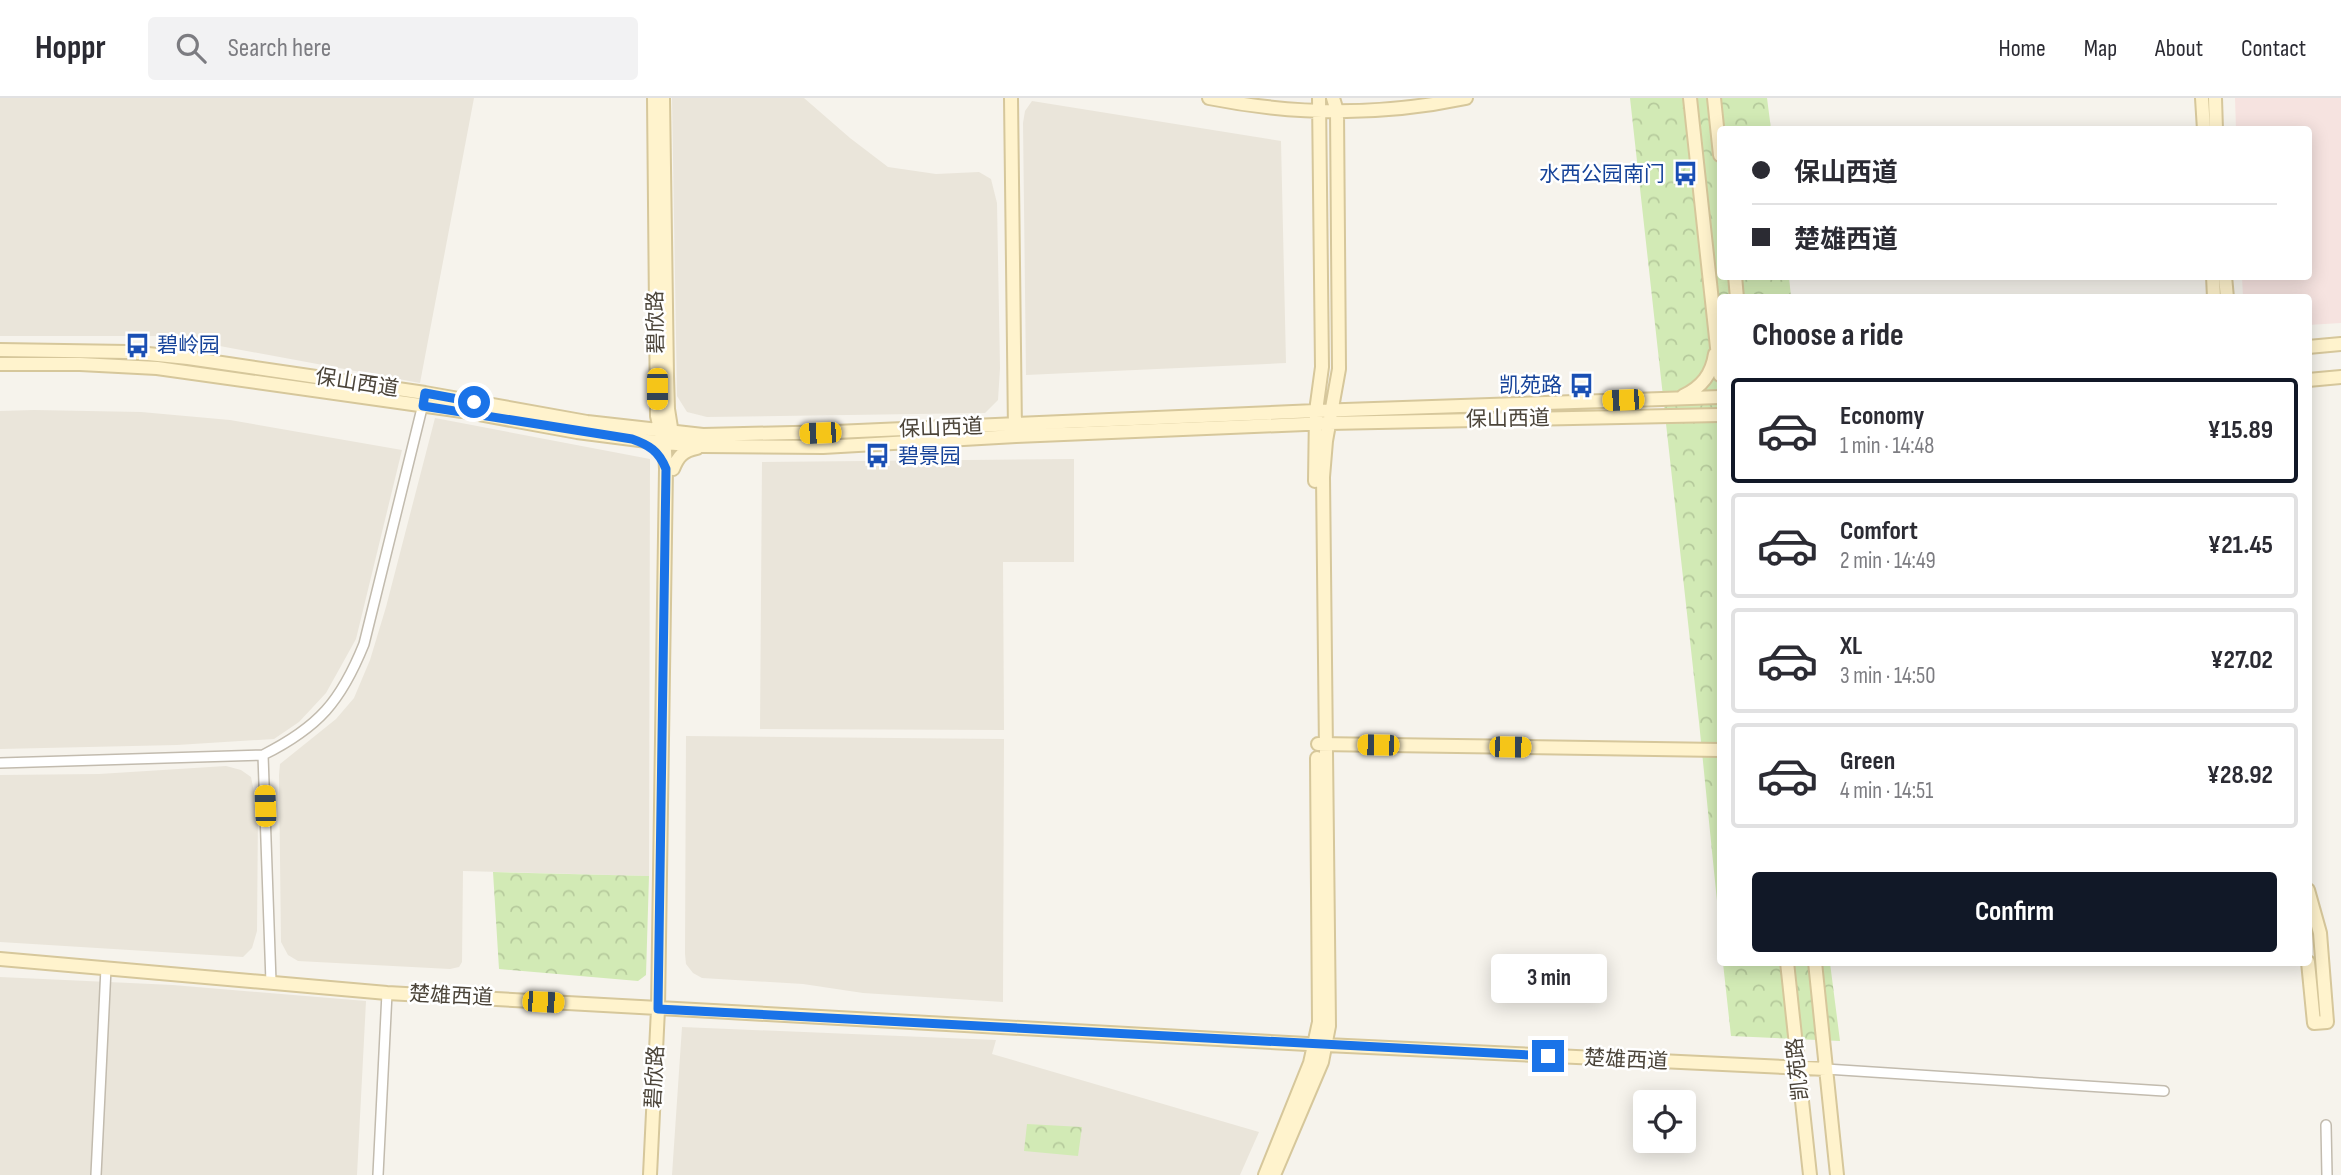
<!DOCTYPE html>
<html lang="en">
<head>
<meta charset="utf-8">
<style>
  :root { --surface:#fff; --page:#f2f2f3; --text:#2b2b33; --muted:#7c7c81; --line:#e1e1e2; --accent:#111827 }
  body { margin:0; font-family:"Sofia Sans Condensed","Noto Sans SC",sans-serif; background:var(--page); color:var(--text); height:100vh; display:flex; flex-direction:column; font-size:26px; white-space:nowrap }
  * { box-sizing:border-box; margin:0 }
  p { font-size:23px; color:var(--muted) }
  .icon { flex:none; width:38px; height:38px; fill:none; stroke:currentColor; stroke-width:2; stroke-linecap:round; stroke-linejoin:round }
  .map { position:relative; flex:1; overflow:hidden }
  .sheet { position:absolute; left:1717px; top:196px; width:595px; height:672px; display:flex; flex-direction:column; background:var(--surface); border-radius:7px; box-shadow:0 4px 18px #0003 }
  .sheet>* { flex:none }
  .guide { position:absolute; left:1717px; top:28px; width:595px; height:154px; border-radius:7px; box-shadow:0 4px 18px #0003; display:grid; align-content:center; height:154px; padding:0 35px; background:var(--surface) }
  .controls { position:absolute; left:1633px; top:992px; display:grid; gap:14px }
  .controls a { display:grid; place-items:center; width:63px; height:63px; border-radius:7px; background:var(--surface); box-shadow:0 4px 18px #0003; font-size:35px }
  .end { position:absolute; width:32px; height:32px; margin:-16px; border:9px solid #1a73e8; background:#fff; box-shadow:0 0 0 4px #fff }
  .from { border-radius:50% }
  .bubble { position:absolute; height:49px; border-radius:7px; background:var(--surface); box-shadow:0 4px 18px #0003; font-size:23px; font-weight:700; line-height:49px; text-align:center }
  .car { position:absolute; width:21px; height:42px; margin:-21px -10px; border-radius:9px; box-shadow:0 0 5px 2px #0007; background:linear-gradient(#f5c518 24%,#345 0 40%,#f5c518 0 76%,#345 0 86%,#f5c518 0) }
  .guide b { display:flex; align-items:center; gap:24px; height:66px; font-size:26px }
  .guide b+b { border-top:2px solid var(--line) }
  .guide i { width:18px; height:18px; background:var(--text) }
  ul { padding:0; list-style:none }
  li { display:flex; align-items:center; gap:21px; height:105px; margin:0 14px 10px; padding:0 21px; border:4px solid var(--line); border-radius:7px }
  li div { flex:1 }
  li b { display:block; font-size:26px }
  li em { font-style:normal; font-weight:700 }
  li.active { border-color:var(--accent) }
  li>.icon { width:63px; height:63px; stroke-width:1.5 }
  h2 { padding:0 35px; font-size:32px; line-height:84px }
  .action { display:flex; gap:14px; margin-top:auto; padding:14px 35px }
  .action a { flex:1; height:80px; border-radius:7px; background:var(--accent); color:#fff; font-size:28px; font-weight:700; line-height:80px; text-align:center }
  header { display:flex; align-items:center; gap:42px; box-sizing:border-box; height:98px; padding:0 35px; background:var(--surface); border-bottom:2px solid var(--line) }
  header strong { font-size:33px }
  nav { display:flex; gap:38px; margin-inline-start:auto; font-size:24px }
  .search { width:490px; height:63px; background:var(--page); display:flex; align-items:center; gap:18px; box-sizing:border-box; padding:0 24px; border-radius:7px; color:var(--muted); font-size:26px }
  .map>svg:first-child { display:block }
</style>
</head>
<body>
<header>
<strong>Hoppr</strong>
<div class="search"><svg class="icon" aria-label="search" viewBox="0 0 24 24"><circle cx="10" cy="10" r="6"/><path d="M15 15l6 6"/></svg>Search here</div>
<nav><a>Home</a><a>Map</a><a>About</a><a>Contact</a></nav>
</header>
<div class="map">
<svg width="2341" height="1077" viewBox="0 0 2341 1077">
  <defs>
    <pattern id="forest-crowns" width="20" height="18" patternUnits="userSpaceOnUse" patternTransform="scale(1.75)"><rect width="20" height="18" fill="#d2eab5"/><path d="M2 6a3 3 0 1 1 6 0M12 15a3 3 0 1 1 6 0" fill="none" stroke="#b6ca9c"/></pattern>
  </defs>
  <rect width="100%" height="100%" fill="#f6f3ec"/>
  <path fill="#eae5da" d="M 0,0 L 474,0 L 420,285 L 166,238 L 0,238 Z
    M 672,0 L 804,0 L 850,40 L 888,69 L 936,76 L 979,74 L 991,81 L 997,105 L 1000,270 L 998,302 L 985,315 L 707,319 L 687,314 L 677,298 Z
    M 1032,3 L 1281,43 L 1286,265 L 1026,277 L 1023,25 L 1025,13 Z
    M 34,312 L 141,314 L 230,322 L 402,352 L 356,541 L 326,595 L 299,624 L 274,641 L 177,647 L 0,651 L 0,313 Z
    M 435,320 L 650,361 L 649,778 L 463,773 L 462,864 L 459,869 L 450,871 L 298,863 L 288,857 L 281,844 L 279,677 L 280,666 L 336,621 L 354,600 L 370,562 L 386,509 Z
    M 1074,361 L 1074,464 L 1003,464 L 1004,632 L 760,631 L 762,364 Z
    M 686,638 L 1004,641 L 1003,904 L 863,895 L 803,886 L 702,880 L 693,875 L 686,866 L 685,856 Z
    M 226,668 L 241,672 L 251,679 L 258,714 L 257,833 L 252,850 L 243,859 L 0,844 L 0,677 L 99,676 Z
    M 0,879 L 173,887 L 366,903 L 357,1077 L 0,1077 Z
    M 682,929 L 996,942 L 992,956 L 1259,1034 L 1240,1077 L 672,1077 Z"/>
  <path fill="#f6e3e0" d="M 2235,0 L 2341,0 L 2341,225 L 2308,227 L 2308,200 L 2243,199 L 2242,179 L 2308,178 L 2308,32 L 2236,31 Z"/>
  <path fill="url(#forest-crowns)" d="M 1630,0 L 1767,0 L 1771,31 L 1720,32 L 1720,178 L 1789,179 L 1791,199 L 1720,200 L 1720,833 L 1699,624 Z
    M 493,774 L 649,778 L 646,877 L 638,883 L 499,871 Z
    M 1723,865 L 1830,865 L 1840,943 L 1731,938 Z
    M 1027,1026 L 1082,1029 L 1078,1058 L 1024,1053 Z"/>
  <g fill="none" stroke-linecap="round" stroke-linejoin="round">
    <defs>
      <path id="street" d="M 263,657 L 271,884
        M 0,665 L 263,657 C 319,629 341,603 364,546 L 424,302
        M 1826,971 L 2164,993
        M 2326,1027 L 2327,1077
        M 96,1077 L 106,870
        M 378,1077 L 387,895"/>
      <path id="secondary" d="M 663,0 L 667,278 L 668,311 L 673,342
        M 1011,0 L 1015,332
        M 1209,0 C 1294,17 1381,18 1466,0
        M 1690,0 L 1720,277
        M 1714,0 L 1720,57
        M 2202,0 L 2204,32
        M 2215,0 L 2216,32
        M 1735,178 L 1737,200
        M 2213,178 L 2214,200
        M 2225,178 L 2227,200
        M 2308,249 L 2341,246
        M 0,252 L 128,254 L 188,260 L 425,295 L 587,324 L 703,337 L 835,334 L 1316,313 L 1720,299
        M 0,266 L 80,266 L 157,270 L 462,313 L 577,334 L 663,345 L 704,348 L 823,349 L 1016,338 L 1329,325 L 1720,317
        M 2308,282 L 2341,279
        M 1683,298 C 1702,289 1712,276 1715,256
        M 673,371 C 678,358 683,353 697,350
        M 1315,383 L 1316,313 L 1322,269 L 1319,0
        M 1318,646 L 1720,652
        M 0,861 L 387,895 L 1326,947 L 1826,971
        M 1787,864 L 1810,1077
        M 1815,864 L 1837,1077
        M 2308,864 L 2314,925 L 2327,924 L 2320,835 L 2308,792
        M 650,1077 L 658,911 L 666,371 L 665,353 L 657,318 L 654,0
        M 1265,1077 L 1310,965 L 1319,924 L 1317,660
        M 1274,1077 L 1322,964 L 1329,928 L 1323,379 L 1326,343 L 1339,271 L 1337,13 L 1333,0"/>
    </defs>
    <use href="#street" stroke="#c2bbae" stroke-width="12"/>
    <use href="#secondary" stroke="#d6c79b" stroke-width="16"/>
    <use href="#street" stroke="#fff" stroke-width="9"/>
    <use href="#secondary" stroke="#fff3cd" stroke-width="12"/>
  </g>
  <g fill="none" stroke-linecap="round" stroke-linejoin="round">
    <path stroke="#1a73e8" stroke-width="9" d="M 474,304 L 425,295 L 423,308 L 632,341 C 649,347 659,353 666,371 L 658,911 L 1548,958"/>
  </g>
  <defs>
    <symbol id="bus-bare" viewBox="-9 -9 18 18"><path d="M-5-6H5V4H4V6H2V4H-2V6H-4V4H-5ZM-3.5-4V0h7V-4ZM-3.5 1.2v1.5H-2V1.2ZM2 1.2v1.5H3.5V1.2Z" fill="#1a4fb4" stroke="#fff" stroke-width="2.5" paint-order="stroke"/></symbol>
  </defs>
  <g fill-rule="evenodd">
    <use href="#bus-bare" x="1668" y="58" width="35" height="35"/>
    <use href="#bus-bare" x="120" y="230" width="35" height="35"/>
    <use href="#bus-bare" x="1564" y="270" width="35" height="35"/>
    <use href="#bus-bare" x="860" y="340" width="35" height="35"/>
  </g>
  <g text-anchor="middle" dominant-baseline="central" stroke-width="5" stroke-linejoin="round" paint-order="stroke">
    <g font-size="21" fill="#164399" stroke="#fff" text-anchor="end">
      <text x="1665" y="76">水西公园南门</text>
      <text x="157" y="247" text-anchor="start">碧岭园</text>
      <text x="1562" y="287">凯苑路</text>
      <text x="898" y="358" text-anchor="start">碧景园</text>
    </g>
    <g font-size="21" fill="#4b4439" stroke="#fff">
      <text transform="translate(656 224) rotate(-91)">碧欣路</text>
      <text transform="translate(357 285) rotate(9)">保山西道</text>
      <text transform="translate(1508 321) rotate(-1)">保山西道</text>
      <text transform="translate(941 330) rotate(-2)">保山西道</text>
      <text transform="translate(451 898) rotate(3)">楚雄西道</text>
      <text transform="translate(1626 962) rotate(3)">楚雄西道</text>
      <text transform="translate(1798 971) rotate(-96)">凯苑路</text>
      <text transform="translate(655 979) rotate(-87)">碧欣路</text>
    </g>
  </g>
</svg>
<div class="controls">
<a><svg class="icon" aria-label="locate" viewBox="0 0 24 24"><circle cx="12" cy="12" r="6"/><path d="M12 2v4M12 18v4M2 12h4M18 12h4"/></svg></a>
</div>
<i class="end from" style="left:474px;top:304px"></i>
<i class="end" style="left:1548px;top:958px"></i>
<div class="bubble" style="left:1491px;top:856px;width:116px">3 min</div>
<i class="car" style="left:657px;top:291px;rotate:180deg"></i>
<i class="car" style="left:1623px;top:302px;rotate:268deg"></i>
<i class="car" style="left:820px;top:335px;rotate:268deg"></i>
<i class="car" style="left:1378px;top:647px;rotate:271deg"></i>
<i class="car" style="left:1510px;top:649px;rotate:91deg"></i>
<i class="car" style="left:265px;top:708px;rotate:358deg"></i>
<i class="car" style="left:543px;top:904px;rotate:93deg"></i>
<div class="guide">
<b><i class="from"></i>保山西道</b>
<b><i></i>楚雄西道</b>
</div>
<section class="sheet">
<h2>Choose a ride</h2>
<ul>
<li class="active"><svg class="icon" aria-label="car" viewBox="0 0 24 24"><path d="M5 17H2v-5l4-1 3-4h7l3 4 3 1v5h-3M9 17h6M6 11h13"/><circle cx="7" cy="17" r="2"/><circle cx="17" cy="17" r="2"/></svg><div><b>Economy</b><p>1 min · 14:48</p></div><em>¥15.89</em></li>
<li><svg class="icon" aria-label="car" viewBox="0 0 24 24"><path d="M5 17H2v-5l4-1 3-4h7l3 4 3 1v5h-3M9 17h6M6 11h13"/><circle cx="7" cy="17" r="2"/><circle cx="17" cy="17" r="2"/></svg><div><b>Comfort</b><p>2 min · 14:49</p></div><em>¥21.45</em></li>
<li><svg class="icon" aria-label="car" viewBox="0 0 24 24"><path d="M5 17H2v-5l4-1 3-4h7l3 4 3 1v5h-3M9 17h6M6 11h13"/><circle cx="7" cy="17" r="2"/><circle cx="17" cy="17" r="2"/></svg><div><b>XL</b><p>3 min · 14:50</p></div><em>¥27.02</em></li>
<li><svg class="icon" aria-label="car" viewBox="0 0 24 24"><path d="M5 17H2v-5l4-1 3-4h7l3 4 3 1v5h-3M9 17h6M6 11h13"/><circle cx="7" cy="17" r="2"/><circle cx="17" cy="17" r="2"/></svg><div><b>Green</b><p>4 min · 14:51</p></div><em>¥28.92</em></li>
</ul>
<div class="action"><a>Confirm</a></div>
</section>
</div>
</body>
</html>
